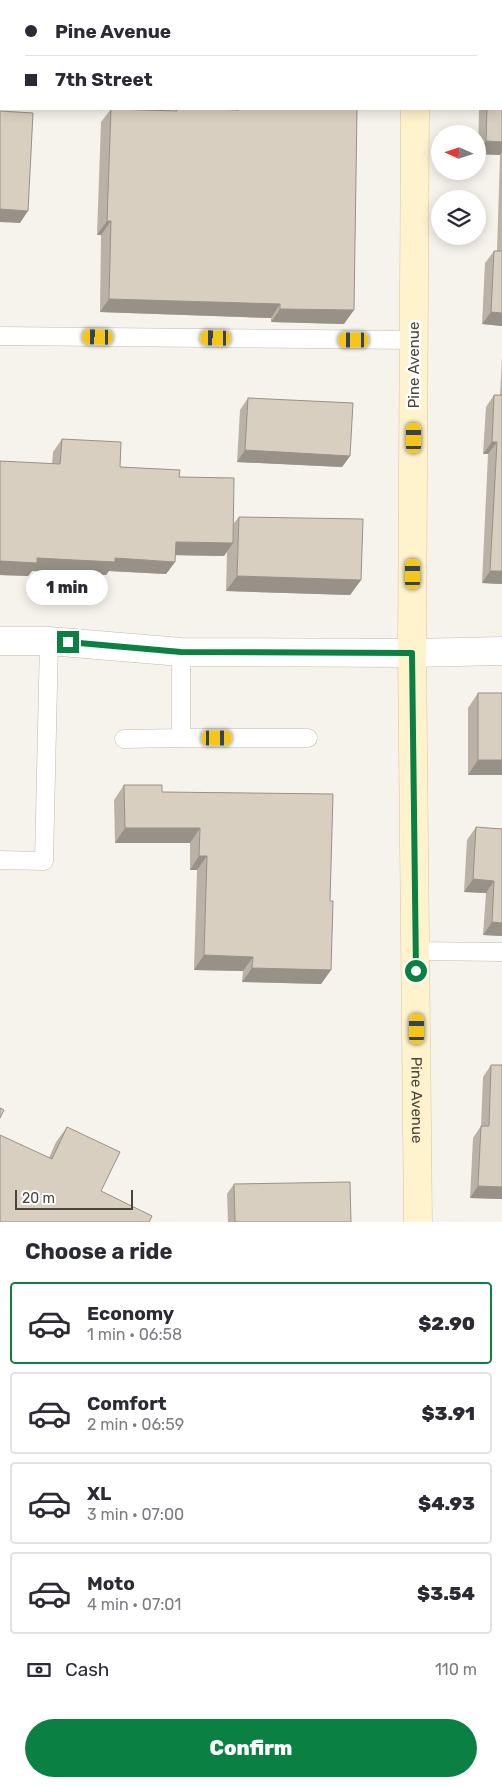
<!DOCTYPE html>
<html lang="en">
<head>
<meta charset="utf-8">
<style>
  :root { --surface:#fff; --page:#f2f2f3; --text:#2b2b33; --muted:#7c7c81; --line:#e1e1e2; --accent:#0b8043 }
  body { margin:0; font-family:Rubik,sans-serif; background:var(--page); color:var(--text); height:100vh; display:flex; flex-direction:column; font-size:19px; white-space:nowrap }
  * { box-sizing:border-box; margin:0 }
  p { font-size:16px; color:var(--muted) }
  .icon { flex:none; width:28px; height:28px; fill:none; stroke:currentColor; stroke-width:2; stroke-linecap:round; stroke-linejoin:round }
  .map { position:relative; height:1222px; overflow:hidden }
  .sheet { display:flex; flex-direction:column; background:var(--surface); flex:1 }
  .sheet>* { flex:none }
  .top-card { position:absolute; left:0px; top:0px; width:502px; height:110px; box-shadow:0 2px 12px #0003; display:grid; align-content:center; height:110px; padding:0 25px; background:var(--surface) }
  .needle { width:32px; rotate:273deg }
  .buttons { position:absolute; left:431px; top:125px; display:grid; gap:10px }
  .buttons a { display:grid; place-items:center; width:55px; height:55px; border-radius:50%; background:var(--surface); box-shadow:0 2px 12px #0003; font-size:25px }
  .scale { position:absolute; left:15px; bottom:12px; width:118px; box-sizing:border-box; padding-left:5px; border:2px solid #4b4439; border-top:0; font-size:14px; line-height:18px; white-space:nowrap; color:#4b4439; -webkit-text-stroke:4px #fff; paint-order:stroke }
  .end { position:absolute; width:22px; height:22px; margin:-11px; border:6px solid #0b8043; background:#fff; box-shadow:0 0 0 2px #fff }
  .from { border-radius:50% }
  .bubble { position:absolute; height:35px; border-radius:18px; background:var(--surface); box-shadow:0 2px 12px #0003; font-size:16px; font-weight:800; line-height:35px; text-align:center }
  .car { position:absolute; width:15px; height:30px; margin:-15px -8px; border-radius:6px; box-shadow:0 0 4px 1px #0007; background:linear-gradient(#f5c518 24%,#345 0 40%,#f5c518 0 76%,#345 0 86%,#f5c518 0) }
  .top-card b { display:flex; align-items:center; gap:18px; height:48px; font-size:19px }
  .top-card b+b { border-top:1px solid var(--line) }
  .top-card i { width:12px; height:12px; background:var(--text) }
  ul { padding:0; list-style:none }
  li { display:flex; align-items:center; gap:15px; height:82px; margin:0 10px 8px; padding:0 15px; border:2px solid var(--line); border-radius:5px }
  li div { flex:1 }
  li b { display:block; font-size:19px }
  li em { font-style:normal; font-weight:800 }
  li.selected { border-color:var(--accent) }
  li>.icon { width:45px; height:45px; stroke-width:1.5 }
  h2 { padding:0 25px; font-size:22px; line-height:60px }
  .pay { display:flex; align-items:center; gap:12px; height:55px; padding:0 25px; font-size:19px }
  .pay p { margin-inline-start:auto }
  .primary-button { display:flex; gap:10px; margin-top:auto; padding:10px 25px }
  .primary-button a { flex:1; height:58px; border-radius:30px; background:var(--accent); color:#fff; font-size:20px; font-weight:800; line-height:58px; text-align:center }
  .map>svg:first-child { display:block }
</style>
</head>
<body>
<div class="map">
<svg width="502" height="1222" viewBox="0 0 502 1222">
  <rect width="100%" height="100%" fill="#f6f3ec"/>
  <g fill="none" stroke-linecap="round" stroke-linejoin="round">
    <defs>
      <path id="service" d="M 0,336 L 414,340
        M 181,738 L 308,738
        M 124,739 L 181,738 L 181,652
        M 0,860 L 44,861 L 49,641
        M 416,951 L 502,952"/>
      <path id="minor" d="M 0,24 L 1,24
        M 501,27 L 502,27
        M 0,641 L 49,641 L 181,652 L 412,653 L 502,651"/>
      <g id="secondary">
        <path d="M 415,0 L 415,1"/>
        <path id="s1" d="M 415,109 L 412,653 L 418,1222"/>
      </g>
    </defs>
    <use href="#service" stroke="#c2bbae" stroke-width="19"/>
    <use href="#minor" stroke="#c2bbae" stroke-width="29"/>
    <use href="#secondary" stroke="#d6c79b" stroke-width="29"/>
    <use href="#service" stroke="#fff" stroke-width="18"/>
    <use href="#minor" stroke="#fff" stroke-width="28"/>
    <use href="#secondary" stroke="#fff3cd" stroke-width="28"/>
  </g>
  <path fill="#bab2a6" d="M 502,88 L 502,326 L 482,324 L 485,263 L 494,251 L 497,251 L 500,155 L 478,154 L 479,109 L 501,109 Z
    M 111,109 L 175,111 L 176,109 L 208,109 L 230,110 L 230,109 L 357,109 L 344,324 L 271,322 L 271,318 L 100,312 L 101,235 L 97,235 L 101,122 Z
    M 502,357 L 502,584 L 482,583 L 488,454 L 483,454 L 486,407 L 494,395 L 500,395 Z
    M 248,398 L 350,456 L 342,467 L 237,462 L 240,410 Z
    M 62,439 L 120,467 L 179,477 L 233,524 L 239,517 L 361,580 L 350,595 L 226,591 L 227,551 L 224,556 L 175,555 L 175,562 L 166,574 L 109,571 L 106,575 L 32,571 L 28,576 L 0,575 L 0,461 L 52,464 L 53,452 Z
    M 478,693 L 502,775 L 468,775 L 468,708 Z
    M 124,785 L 162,792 L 330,901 L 331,970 L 321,984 L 242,982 L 243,971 L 194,970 L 197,870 L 190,870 L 190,843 L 115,843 L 114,800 Z
    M 476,827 L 502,829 L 502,936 L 483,935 L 486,893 L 464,892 L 467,840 Z
    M 491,1065 L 502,1199 L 470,1198 L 473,1138 L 481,1126 L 483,1077 Z
    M 67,1127 L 101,1191 L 49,1158 L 56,1142 Z
    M 234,1184 L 351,1222 L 228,1222 L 227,1194 Z"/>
  <path fill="#979187" d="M 486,141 L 502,142 L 502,152 L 500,155 L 478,154 Z
    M 0,209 L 28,211 L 20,223 L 0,222 Z
    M 107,221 L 111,221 L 101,235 L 97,235 Z
    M 109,299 L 280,304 L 271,318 L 100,312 Z
    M 280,309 L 354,310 L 344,324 L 271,322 Z
    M 491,312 L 502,313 L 502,326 L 482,324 Z
    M 492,442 L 497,442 L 488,454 L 483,454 Z
    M 245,450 L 350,456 L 342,467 L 237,462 Z
    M 176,542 L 233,543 L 224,556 L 167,555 Z
    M 37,558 L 115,558 L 175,562 L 166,574 L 109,571 L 106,575 L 32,571 L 28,576 L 0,575 L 0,561 Z
    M 490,571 L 502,571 L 502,584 L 482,583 Z
    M 237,576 L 361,580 L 350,595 L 226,591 Z
    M 478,760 L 502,760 L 502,775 L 468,775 Z
    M 125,828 L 200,828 L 190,843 L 115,843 Z
    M 199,856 L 207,856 L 197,870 L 190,870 Z
    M 473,879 L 494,881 L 486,893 L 464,892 Z
    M 492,922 L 502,923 L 502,936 L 483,935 Z
    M 204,955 L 253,957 L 243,971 L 194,970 Z
    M 252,968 L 331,970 L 321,984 L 242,982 Z
    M 478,1186 L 502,1187 L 502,1199 L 470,1198 Z"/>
  <path fill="#d8cfc1" stroke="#979187" d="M 501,88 L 502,88 L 502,142 L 486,141 L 487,109 L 501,109 Z
    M 111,109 L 177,111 L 177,109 L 208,109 L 239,110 L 239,109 L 357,109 L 354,310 L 280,309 L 280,304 L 109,299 L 111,221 L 107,221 Z
    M 0,111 L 33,113 L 28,211 L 0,209 Z
    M 494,251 L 502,251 L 502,313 L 491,312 Z
    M 494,395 L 502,395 L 502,571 L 490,571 L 497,442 L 492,442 Z
    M 248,398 L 353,403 L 350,456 L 245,450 Z
    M 62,439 L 121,442 L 120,467 L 180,470 L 179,477 L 234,478 L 233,543 L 176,542 L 175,562 L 115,558 L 115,562 L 37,558 L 37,563 L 0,561 L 0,461 L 60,464 Z
    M 239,517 L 363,519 L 361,580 L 237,576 Z
    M 478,693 L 502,693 L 502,760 L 478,760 Z
    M 124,785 L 162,785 L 162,792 L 333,794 L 330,901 L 333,901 L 331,970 L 252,968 L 253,957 L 204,955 L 207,856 L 199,856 L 200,828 L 125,828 Z
    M 476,827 L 502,829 L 502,923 L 492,922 L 494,881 L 473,879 Z
    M 491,1065 L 502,1065 L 502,1187 L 478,1186 L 481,1126 L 489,1126 Z
    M 0,1108 L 4,1110 L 0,1118 Z
    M 67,1127 L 120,1152 L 101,1191 L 152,1216 L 149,1222 L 0,1222 L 0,1135 L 52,1159 Z
    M 350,1182 L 351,1222 L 235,1222 L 234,1184 Z"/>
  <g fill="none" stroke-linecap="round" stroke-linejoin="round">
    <path stroke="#0b8043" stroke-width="6" d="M 68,642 L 181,652 L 412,653 L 416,971"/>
  </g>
  <g text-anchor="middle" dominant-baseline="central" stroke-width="5" stroke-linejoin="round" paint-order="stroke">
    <g font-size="15" fill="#4b4439" stroke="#fff">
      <text transform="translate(414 365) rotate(-90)">Pine Avenue</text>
      <text stroke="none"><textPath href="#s1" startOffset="991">Pine Avenue</textPath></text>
    </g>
  </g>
</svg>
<div class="buttons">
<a><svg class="needle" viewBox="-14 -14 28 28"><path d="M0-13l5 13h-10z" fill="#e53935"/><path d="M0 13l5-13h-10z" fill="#7c7c81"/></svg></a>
<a><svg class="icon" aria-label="layers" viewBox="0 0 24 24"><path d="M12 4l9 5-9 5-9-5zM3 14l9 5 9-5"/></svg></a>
</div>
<div class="scale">20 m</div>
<i class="end from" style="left:416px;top:971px"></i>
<i class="end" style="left:68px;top:642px"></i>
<div class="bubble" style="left:26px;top:570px;width:82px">1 min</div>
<i class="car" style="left:98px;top:337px;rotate:271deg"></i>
<i class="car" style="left:216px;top:338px;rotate:271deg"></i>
<i class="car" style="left:354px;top:340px;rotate:270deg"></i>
<i class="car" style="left:414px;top:438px;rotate:0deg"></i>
<i class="car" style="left:413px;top:574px;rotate:0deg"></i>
<i class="car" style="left:217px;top:738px;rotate:90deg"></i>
<i class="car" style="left:417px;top:1029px;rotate:0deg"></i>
<div class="top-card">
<b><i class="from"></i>Pine Avenue</b>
<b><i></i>7th Street</b>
</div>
</div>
<section class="sheet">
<h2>Choose a ride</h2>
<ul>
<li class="selected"><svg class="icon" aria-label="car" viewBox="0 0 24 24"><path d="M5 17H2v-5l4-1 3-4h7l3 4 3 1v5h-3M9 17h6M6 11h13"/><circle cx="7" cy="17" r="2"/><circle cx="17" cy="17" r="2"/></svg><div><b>Economy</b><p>1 min · 06:58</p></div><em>$2.90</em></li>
<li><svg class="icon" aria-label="car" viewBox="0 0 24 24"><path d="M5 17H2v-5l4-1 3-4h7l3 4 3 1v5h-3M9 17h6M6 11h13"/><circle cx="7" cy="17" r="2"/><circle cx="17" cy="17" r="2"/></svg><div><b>Comfort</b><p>2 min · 06:59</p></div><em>$3.91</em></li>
<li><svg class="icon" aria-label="car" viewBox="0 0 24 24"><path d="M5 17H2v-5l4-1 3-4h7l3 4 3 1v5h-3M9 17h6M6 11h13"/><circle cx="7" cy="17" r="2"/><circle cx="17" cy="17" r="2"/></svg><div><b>XL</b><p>3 min · 07:00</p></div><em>$4.93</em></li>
<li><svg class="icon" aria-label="car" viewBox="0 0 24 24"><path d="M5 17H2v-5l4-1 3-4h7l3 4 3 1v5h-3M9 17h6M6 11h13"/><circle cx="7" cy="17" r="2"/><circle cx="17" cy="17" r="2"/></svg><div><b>Moto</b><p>4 min · 07:01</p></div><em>$3.54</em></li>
</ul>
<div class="pay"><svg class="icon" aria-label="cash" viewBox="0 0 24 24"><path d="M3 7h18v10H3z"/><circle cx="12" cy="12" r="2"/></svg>Cash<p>110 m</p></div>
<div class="primary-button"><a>Confirm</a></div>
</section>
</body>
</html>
